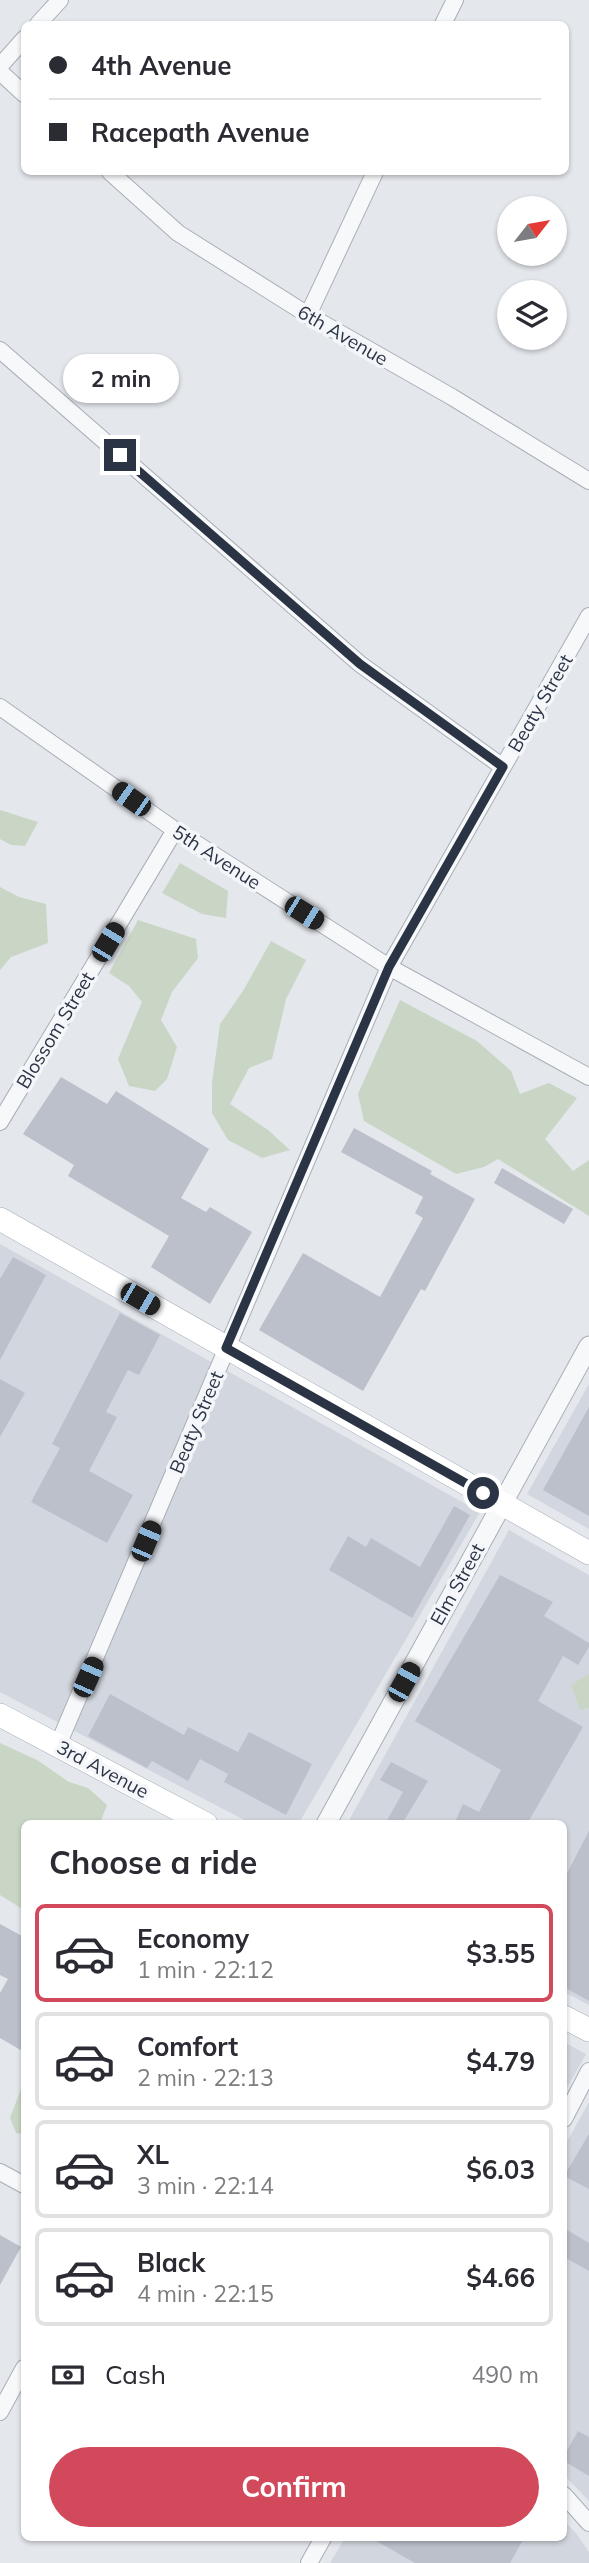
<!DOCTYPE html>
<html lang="en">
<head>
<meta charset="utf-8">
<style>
  :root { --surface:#fff; --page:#f2f2f3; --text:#2b2b33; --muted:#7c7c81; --line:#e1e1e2; --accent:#d1495b }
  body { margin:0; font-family:Mulish,sans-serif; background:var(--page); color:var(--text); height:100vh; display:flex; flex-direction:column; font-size:26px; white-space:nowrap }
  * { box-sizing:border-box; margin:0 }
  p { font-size:23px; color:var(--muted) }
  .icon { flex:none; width:38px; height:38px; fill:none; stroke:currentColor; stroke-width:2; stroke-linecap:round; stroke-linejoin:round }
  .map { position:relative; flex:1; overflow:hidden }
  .side { position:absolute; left:21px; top:1820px; width:546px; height:721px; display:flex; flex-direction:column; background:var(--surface); border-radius:10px; box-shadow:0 2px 5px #0004 }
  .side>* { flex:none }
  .guide { position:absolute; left:21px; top:21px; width:548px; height:154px; border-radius:10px; box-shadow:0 2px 5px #0004; display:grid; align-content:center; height:154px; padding:0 28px; background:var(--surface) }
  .needle { width:46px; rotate:59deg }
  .fabs { position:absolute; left:497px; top:196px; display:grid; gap:14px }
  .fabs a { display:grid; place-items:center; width:70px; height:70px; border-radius:50%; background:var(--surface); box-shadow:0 2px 5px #0004; font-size:35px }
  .end { position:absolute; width:32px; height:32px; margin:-16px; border:9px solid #2b3445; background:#fff; box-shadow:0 0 0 4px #fff }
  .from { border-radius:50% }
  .bubble { position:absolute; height:49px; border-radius:24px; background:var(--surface); box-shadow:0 2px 5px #0004; font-size:23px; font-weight:700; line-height:49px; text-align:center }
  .car { position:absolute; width:21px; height:42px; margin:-21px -10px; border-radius:9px; box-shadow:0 0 5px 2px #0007; background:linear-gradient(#222 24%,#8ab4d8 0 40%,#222 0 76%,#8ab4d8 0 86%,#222 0) }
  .guide b { display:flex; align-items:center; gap:24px; height:66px; font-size:26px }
  .guide b+b { border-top:2px solid var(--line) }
  .guide i { width:18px; height:18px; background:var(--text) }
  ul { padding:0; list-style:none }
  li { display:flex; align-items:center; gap:21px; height:98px; margin:0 14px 10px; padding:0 14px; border:4px solid var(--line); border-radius:10px }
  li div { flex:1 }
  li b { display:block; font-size:26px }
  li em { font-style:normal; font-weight:700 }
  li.on { border-color:var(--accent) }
  li>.icon { width:63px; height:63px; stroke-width:1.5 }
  h2 { padding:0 28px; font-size:32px; line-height:84px }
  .pay { display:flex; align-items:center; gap:18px; height:77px; padding:0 28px; font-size:26px }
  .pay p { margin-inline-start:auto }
  .primary-button { display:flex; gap:14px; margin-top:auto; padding:14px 28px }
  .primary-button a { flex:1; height:80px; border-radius:42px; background:var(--accent); color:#fff; font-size:28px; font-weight:700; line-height:80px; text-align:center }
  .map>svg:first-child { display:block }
</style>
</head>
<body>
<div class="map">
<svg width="589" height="2563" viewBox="0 0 589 2563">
  <rect width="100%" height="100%" fill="#e4e7ec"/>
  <path fill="#d2d6de" d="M 0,1244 L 480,1512 L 299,1823 L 250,1823 L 0,1692 Z
    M 589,1384 L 589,1529 L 527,1494 Z
    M 509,1530 L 589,1575 L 589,2005 L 564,1992 L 564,1824 L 347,1824 Z
    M 564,2042 L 586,2054 L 564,2093 Z
    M 589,2102 L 589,2501 L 564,2475 L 564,2147 Z
    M 564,2521 L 576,2533 L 589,2552 L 589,2563 L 330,2563 L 345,2538 L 564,2538 Z"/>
  <path fill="#c9d6c5" d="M 0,810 L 38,822 L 25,846 L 11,845 L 0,839 Z
    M 180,863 L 228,891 L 226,918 L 202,914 L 162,893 Z
    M 0,887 L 19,897 L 46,904 L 48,943 L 11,957 L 0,970 Z
    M 138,920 L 196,939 L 198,958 L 172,992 L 161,1020 L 177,1047 L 167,1079 L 155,1091 L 129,1086 L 118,1059 L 142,1002 L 129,986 L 109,973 Z
    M 271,941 L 306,960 L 286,999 L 272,1059 L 249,1068 L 230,1104 L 268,1130 L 290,1150 L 262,1158 L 228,1140 L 212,1113 L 212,1083 L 220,1024 L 243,991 Z
    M 400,1000 L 477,1041 L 511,1071 L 520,1094 L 549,1083 L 577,1098 L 545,1139 L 573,1171 L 589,1160 L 589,1216 L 498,1159 L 484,1167 L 456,1174 L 364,1121 L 358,1094 Z
    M 589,1674 L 589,1708 L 580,1710 L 571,1685 Z
    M 0,1743 L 37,1760 L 69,1782 L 88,1788 L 107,1805 L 100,1823 L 24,1824 L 24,1910 L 0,1895 Z
    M 24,2081 L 24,2134 L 16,2133 L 10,2118 Z"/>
  <path fill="#bbc0ca" d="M 61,1077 L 107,1104 L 116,1091 L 209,1149 L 181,1198 L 206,1212 L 210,1207 L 252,1232 L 210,1304 L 151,1267 L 169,1236 L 68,1176 L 74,1165 L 23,1134 Z
    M 354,1128 L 432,1171 L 430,1174 L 475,1199 L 425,1291 L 421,1289 L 363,1391 L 259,1330 L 303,1253 L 380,1297 L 423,1218 L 415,1213 L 423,1197 L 341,1152 Z
    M 502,1168 L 573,1209 L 564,1224 L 494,1183 Z
    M 13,1257 L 46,1275 L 0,1360 L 0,1279 Z
    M 120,1313 L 160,1335 L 139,1375 L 128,1370 L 106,1412 L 117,1417 L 89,1471 L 133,1495 L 107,1543 L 31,1502 L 60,1448 L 52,1444 Z
    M 0,1379 L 25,1393 L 0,1437 Z
    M 589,1407 L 589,1516 L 543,1490 Z
    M 454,1506 L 470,1515 L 412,1618 L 329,1570 L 348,1536 L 366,1547 L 371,1538 L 420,1567 Z
    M 500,1575 L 553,1602 L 544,1616 L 589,1643 L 589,1647 L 578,1665 L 563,1656 L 538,1701 L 583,1727 L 527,1824 L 454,1824 L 463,1804 L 479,1812 L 501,1770 L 415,1721 Z
    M 110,1694 L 184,1735 L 188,1727 L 238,1752 L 249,1732 L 312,1764 L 286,1815 L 224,1782 L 228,1774 L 200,1759 L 188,1781 L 152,1761 L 147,1768 L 88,1736 Z
    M 391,1762 L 428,1781 L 402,1824 L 385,1824 L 403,1792 L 380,1780 Z
    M 589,1831 L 589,2001 L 564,1987 L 564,1879 Z
    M 0,1924 L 24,1937 L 24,2052 L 0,2038 L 0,1993 L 8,1979 L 0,1975 Z
    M 589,2134 L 589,2189 L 564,2176 Z
    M 564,2228 L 589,2243 L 589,2271 L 564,2257 Z
    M 0,2235 L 21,2247 L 0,2285 Z
    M 578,2431 L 589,2437 L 589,2476 L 564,2461 L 564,2456 Z
    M 371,2538 L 524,2538 L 510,2563 L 415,2563 Z"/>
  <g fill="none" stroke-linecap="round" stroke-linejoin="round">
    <defs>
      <path id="minor" d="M 38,24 L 60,0
        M 443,24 L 455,0
        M 0,66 L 24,39
        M 0,72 L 24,94
        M 110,172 L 178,233 L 308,315 L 452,397 L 589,481
        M 308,315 L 375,172
        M 0,350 L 360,664 L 503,767
        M 0,707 L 175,830 L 389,967 L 589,1077
        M 0,1122 L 175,830
        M 58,1745 L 389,967 L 589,616
        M 564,2119 L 589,2071
        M 0,2172 L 24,2185
        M 0,2412 L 24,2368
        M 564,2495 L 589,2523
        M 309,2563 L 323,2538"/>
      <path id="tertiary" d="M 326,1824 L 589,1346"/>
      <path id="primary" d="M 0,1219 L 589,1553
        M 0,1715 L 206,1824
        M 564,2017 L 589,2030"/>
    </defs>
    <use href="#minor" stroke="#a9aeb7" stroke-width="18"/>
    <use href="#tertiary" stroke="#a9aeb7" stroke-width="21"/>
    <use href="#primary" stroke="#a3abb8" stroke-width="24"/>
    <use href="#minor" stroke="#f7f8fa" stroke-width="16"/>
    <use href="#tertiary" stroke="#f7f8fa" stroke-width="19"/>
    <use href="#primary" stroke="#fff" stroke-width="23"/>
  </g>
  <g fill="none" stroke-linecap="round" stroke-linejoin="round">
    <path stroke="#2b3445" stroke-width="9" d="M 120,455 L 360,664 L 503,767 L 389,967 L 226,1348 L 483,1493"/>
  </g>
  <g text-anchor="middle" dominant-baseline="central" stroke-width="7" stroke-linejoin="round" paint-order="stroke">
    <g font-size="19" fill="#2b3445" stroke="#f4f6f9">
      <text transform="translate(343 335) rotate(30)">6th Avenue</text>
      <text transform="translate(540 703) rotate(-60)">Beaty Street</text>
      <text transform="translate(217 857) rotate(33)">5th Avenue</text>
      <text transform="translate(55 1030) rotate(-59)">Blossom Street</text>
      <text transform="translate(196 1422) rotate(-67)">Beaty Street</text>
      <text transform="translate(457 1584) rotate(-61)">Elm Street</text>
      <text transform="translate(103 1769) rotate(28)">3rd Avenue</text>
    </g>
  </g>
</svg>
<div class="fabs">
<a><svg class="needle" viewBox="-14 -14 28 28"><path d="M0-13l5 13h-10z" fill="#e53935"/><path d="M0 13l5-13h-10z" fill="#7c7c81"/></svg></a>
<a><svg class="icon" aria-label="layers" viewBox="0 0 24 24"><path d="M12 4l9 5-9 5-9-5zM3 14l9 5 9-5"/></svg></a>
</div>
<i class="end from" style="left:483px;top:1493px"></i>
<i class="end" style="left:120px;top:455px"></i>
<div class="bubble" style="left:63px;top:354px;width:116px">2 min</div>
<i class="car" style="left:131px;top:799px;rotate:305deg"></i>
<i class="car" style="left:304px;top:913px;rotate:122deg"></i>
<i class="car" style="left:108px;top:942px;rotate:31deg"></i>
<i class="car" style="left:140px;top:1299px;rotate:120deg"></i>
<i class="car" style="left:146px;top:1541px;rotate:23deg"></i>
<i class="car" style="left:88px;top:1677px;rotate:24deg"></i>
<i class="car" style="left:404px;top:1682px;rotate:29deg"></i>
<div class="guide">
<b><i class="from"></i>4th Avenue</b>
<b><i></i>Racepath Avenue</b>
</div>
<section class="side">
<h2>Choose a ride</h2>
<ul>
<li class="on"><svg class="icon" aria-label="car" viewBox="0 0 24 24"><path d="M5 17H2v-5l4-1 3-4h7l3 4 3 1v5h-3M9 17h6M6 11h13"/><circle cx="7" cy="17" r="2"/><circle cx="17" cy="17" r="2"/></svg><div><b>Economy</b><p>1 min · 22:12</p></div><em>$3.55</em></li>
<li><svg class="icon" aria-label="car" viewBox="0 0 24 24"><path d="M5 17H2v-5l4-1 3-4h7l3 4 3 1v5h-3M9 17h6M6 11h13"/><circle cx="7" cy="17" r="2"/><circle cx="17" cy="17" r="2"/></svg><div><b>Comfort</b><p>2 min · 22:13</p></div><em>$4.79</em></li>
<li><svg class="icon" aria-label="car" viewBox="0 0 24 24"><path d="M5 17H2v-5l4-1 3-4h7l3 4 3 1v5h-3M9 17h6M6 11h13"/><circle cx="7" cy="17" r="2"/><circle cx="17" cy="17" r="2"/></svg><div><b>XL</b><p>3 min · 22:14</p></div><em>$6.03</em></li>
<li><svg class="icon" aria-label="car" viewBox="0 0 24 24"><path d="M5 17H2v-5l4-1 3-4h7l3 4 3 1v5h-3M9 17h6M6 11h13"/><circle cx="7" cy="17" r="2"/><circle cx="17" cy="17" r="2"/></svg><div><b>Black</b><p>4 min · 22:15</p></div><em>$4.66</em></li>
</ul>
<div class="pay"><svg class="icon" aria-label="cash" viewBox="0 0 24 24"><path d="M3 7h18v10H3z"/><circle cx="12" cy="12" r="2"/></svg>Cash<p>490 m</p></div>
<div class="primary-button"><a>Confirm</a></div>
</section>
</div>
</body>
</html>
